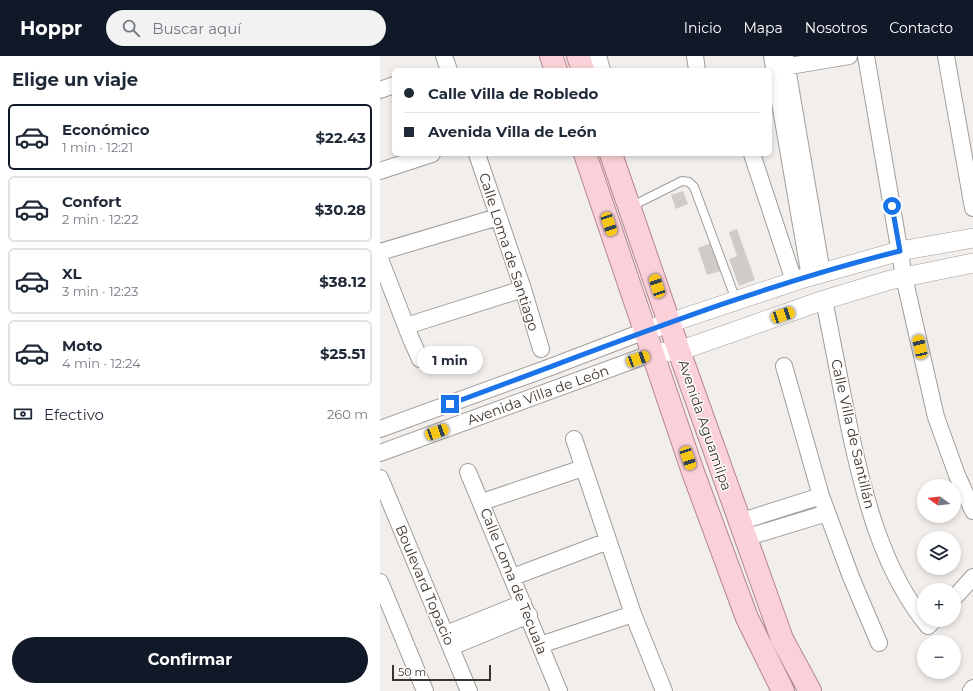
<!DOCTYPE html>
<html lang="es">
<head>
<meta charset="utf-8">
<style>
  :root { --surface:#fff; --page:#f2f2f3; --text:#1f2937; --muted:#747a83; --line:#e0e1e3; --accent:#111827 }
  body { margin:0; font-family:Montserrat,sans-serif; background:var(--page); color:var(--text); height:100vh; display:flex; flex-direction:column; font-size:15px; white-space:nowrap }
  * { box-sizing:border-box; margin:0 }
  p { font-size:13px; color:var(--muted) }
  .icon { flex:none; width:22px; height:22px; fill:none; stroke:currentColor; stroke-width:2; stroke-linecap:round; stroke-linejoin:round }
  .map { position:relative; flex:1; overflow:hidden }
  .panel { display:flex; flex-direction:column; background:var(--surface); width:380px }
  .panel>* { flex:none }
  .guide { position:absolute; left:12px; top:12px; width:380px; height:88px; border-radius:6px; box-shadow:0 2px 6px #0003; display:grid; align-content:center; height:88px; padding:0 12px; background:var(--surface) }
  .needle { width:26px; rotate:284deg }
  .buttons { position:absolute; left:537px; top:423px; display:grid; gap:8px }
  .buttons a { display:grid; place-items:center; width:44px; height:44px; border-radius:50%; background:var(--surface); box-shadow:0 2px 6px #0003; font-size:20px }
  .scale { position:absolute; left:12px; bottom:10px; width:99px; box-sizing:border-box; padding-left:4px; border:2px solid #363534; border-top:0; font-size:11px; line-height:14px; white-space:nowrap; color:#363534; -webkit-text-stroke:3px #fffcf9; paint-order:stroke }
  .end { position:absolute; width:18px; height:18px; margin:-9px; border:5px solid #1a73e8; background:#fff; box-shadow:0 0 0 2px #fff }
  .from { border-radius:50% }
  .bubble { position:absolute; height:28px; border-radius:14px; background:var(--surface); box-shadow:0 2px 6px #0003; font-size:13px; font-weight:700; line-height:28px; text-align:center }
  .car { position:absolute; width:12px; height:24px; margin:-12px -6px; border-radius:5px; box-shadow:0 0 3px 1px #0007; background:linear-gradient(#f5c518 24%,#345 0 40%,#f5c518 0 76%,#345 0 86%,#f5c518 0) }
  .guide b { display:flex; align-items:center; gap:14px; height:38px; font-size:15px }
  .guide b+b { border-top:1px solid var(--line) }
  .guide i { width:10px; height:10px; background:var(--text) }
  ul { padding:0; list-style:none }
  li { display:flex; align-items:center; gap:12px; height:66px; margin:0 8px 6px; padding:0 4px; border:2px solid var(--line); border-radius:6px }
  li div { flex:1 }
  li b { display:block; font-size:15px }
  li em { font-style:normal; font-weight:700 }
  li.active { border-color:var(--accent) }
  li>.icon { width:36px; height:36px; stroke-width:1.5 }
  h2 { padding:0 12px; font-size:18px; line-height:48px }
  .pay { display:flex; align-items:center; gap:10px; height:44px; padding:0 12px; font-size:15px }
  .pay p { margin-inline-start:auto }
  .button { display:flex; gap:8px; margin-top:auto; padding:8px 12px }
  .button a { flex:1; height:46px; border-radius:24px; background:var(--accent); color:#fff; font-size:16px; font-weight:700; line-height:46px; text-align:center }
  header { display:flex; align-items:center; gap:24px; box-sizing:border-box; height:56px; padding:0 20px; background:var(--accent); color:#fff }
  header strong { font-size:19px }
  nav { display:flex; gap:22px; margin-inline-start:auto; font-size:14px }
  .search { width:280px; height:36px; background:var(--page); display:flex; align-items:center; gap:10px; box-sizing:border-box; padding:0 14px; border-radius:22px; color:var(--muted); font-size:15px }
  main { display:flex; flex:1; min-height:0 }
  .map>svg:first-child { display:block }
</style>
</head>
<body>
<header>
<strong>Hoppr</strong>
<div class="search"><svg class="icon" aria-label="search" viewBox="0 0 24 24"><circle cx="10" cy="10" r="6"/><path d="M15 15l6 6"/></svg>Buscar aquí</div>
<nav><a>Inicio</a><a>Mapa</a><a>Nosotros</a><a>Contacto</a></nav>
</header>
<main>
<section class="panel">
<h2>Elige un viaje</h2>
<ul>
<li class="active"><svg class="icon" aria-label="car" viewBox="0 0 24 24"><path d="M5 17H2v-5l4-1 3-4h7l3 4 3 1v5h-3M9 17h6M6 11h13"/><circle cx="7" cy="17" r="2"/><circle cx="17" cy="17" r="2"/></svg><div><b>Económico</b><p>1 min · 12:21</p></div><em>$22.43</em></li>
<li><svg class="icon" aria-label="car" viewBox="0 0 24 24"><path d="M5 17H2v-5l4-1 3-4h7l3 4 3 1v5h-3M9 17h6M6 11h13"/><circle cx="7" cy="17" r="2"/><circle cx="17" cy="17" r="2"/></svg><div><b>Confort</b><p>2 min · 12:22</p></div><em>$30.28</em></li>
<li><svg class="icon" aria-label="car" viewBox="0 0 24 24"><path d="M5 17H2v-5l4-1 3-4h7l3 4 3 1v5h-3M9 17h6M6 11h13"/><circle cx="7" cy="17" r="2"/><circle cx="17" cy="17" r="2"/></svg><div><b>XL</b><p>3 min · 12:23</p></div><em>$38.12</em></li>
<li><svg class="icon" aria-label="car" viewBox="0 0 24 24"><path d="M5 17H2v-5l4-1 3-4h7l3 4 3 1v5h-3M9 17h6M6 11h13"/><circle cx="7" cy="17" r="2"/><circle cx="17" cy="17" r="2"/></svg><div><b>Moto</b><p>4 min · 12:24</p></div><em>$25.51</em></li>
</ul>
<div class="pay"><svg class="icon" aria-label="cash" viewBox="0 0 24 24"><path d="M3 7h18v10H3z"/><circle cx="12" cy="12" r="2"/></svg>Efectivo<p>260 m</p></div>
<div class="button"><a>Confirmar</a></div>
</section>
<div class="map">
<svg width="593" height="635" viewBox="0 0 593 635">
  <rect width="100%" height="100%" fill="#f2eeeb"/>
  <path fill="#d0cbc9" d="M 303,135 L 308,148 L 296,153 L 291,139 Z
    M 357,173 L 375,224 L 359,230 L 349,203 L 357,200 L 349,176 Z
    M 331,187 L 341,215 L 327,219 L 318,192 Z"/>
  <g fill="none" stroke-linecap="round" stroke-linejoin="round">
    <defs>
      <path id="service" d="M 250,151 L 302,125 L 309,126 L 314,131 L 356,244"/>
      <path id="minor" d="M 64,0 L 69,14
        M 218,0 L 222,14
        M 315,0 L 317,14
        M 392,0 L 430,221
        M 405,0 L 442,217
        M 486,0 L 524,221 L 556,361 L 577,419 L 593,455
        M 566,0 L 593,152
        M 398,12 L 469,0
        M 0,34 L 14,29
        M 97,98 L 143,233 L 161,293
        M 372,98 L 414,225
        M 0,115 L 52,98
        M 0,196 L 118,161
        M 0,203 L 31,283 L 40,303
        M 444,244 C 453,288 461,332 470,375 C 485,444 503,515 548,570 L 554,564
        M 26,270 L 143,233
        M 404,310 L 441,440 L 471,521 L 499,587
        M 0,373 L 168,312 L 265,275
        M 194,383 L 253,558 L 284,635
        M 0,397 L 273,297
        M 88,416 L 179,635
        M 0,422 L 89,635
        M 102,446 L 203,412
        M 359,466 L 441,440
        M 365,482 L 447,457
        M 133,521 L 228,485
        M 0,526 L 45,635
        M 574,542 L 593,521
        M 66,578 L 143,547
        M 160,589 L 253,558
        M 71,591 L 149,559
        M 591,635 L 593,632"/>
      <path id="tertiary" d="M 265,275 L 424,222 L 520,195 L 593,182
        M 273,297 L 299,295 L 444,244 L 510,224 L 593,207"/>
      <path id="primary" d="M 171,0 L 176,14
        M 198,0 L 203,14
        M 205,98 L 313,416 L 367,562 L 403,635
        M 231,98 L 299,295 L 392,555 L 402,583 L 430,635"/>
    </defs>
    <use href="#service" stroke="#a09d9a" stroke-width="10"/>
    <use href="#minor" stroke="#a09d9a" stroke-width="18"/>
    <use href="#tertiary" stroke="#a09d9a" stroke-width="20"/>
    <use href="#primary" stroke="#b5868e" stroke-width="24"/>
    <use href="#service" stroke="#fff" stroke-width="8"/>
    <use href="#minor" stroke="#fff" stroke-width="16"/>
    <use href="#tertiary" stroke="#fff" stroke-width="19"/>
    <use href="#primary" stroke="#fbd1d9" stroke-width="22"/>
  </g>
  <g fill="none" stroke-linecap="round" stroke-linejoin="round">
    <path stroke="#1a73e8" stroke-width="5" d="M 70,348 C 219,294 366,233 520,195 L 512,150"/>
  </g>
  <g text-anchor="middle" dominant-baseline="central" stroke-width="3" stroke-linejoin="round" paint-order="stroke">
    <g font-size="14" fill="#363534" stroke="#fffcf9">
      <text transform="translate(129 196) rotate(72)">Calle Loma de Santiago</text>
      <text transform="translate(158 339) rotate(-20)">Avenida Villa de León</text>
      <text transform="translate(325 369) rotate(71)">Avenida Aguamilpa</text>
      <text transform="translate(473 378) rotate(77)">Calle Villa de Santillán</text>
      <text transform="translate(134 525) rotate(68)">Calle Loma de Tecuala</text>
      <text transform="translate(45 529) rotate(67)">Boulevard Topacio</text>
    </g>
  </g>
</svg>
<div class="buttons">
<a><svg class="needle" viewBox="-14 -14 28 28"><path d="M0-13l5 13h-10z" fill="#e53935"/><path d="M0 13l5-13h-10z" fill="#747a83"/></svg></a>
<a><svg class="icon" aria-label="layers" viewBox="0 0 24 24"><path d="M12 4l9 5-9 5-9-5zM3 14l9 5 9-5"/></svg></a>
<a>+</a>
<a>−</a>
</div>
<div class="scale">50 m</div>
<i class="end from" style="left:512px;top:150px"></i>
<i class="end" style="left:70px;top:348px"></i>
<div class="bubble" style="left:37px;top:290px;width:66px">1 min</div>
<i class="car" style="left:229px;top:168px;rotate:161deg"></i>
<i class="car" style="left:277px;top:230px;rotate:342deg"></i>
<i class="car" style="left:403px;top:259px;rotate:71deg"></i>
<i class="car" style="left:540px;top:291px;rotate:347deg"></i>
<i class="car" style="left:258px;top:303px;rotate:70deg"></i>
<i class="car" style="left:57px;top:376px;rotate:70deg"></i>
<i class="car" style="left:308px;top:402px;rotate:161deg"></i>
<div class="guide">
<b><i class="from"></i>Calle Villa de Robledo</b>
<b><i></i>Avenida Villa de León</b>
</div>
</div>
</main>
</body>
</html>
